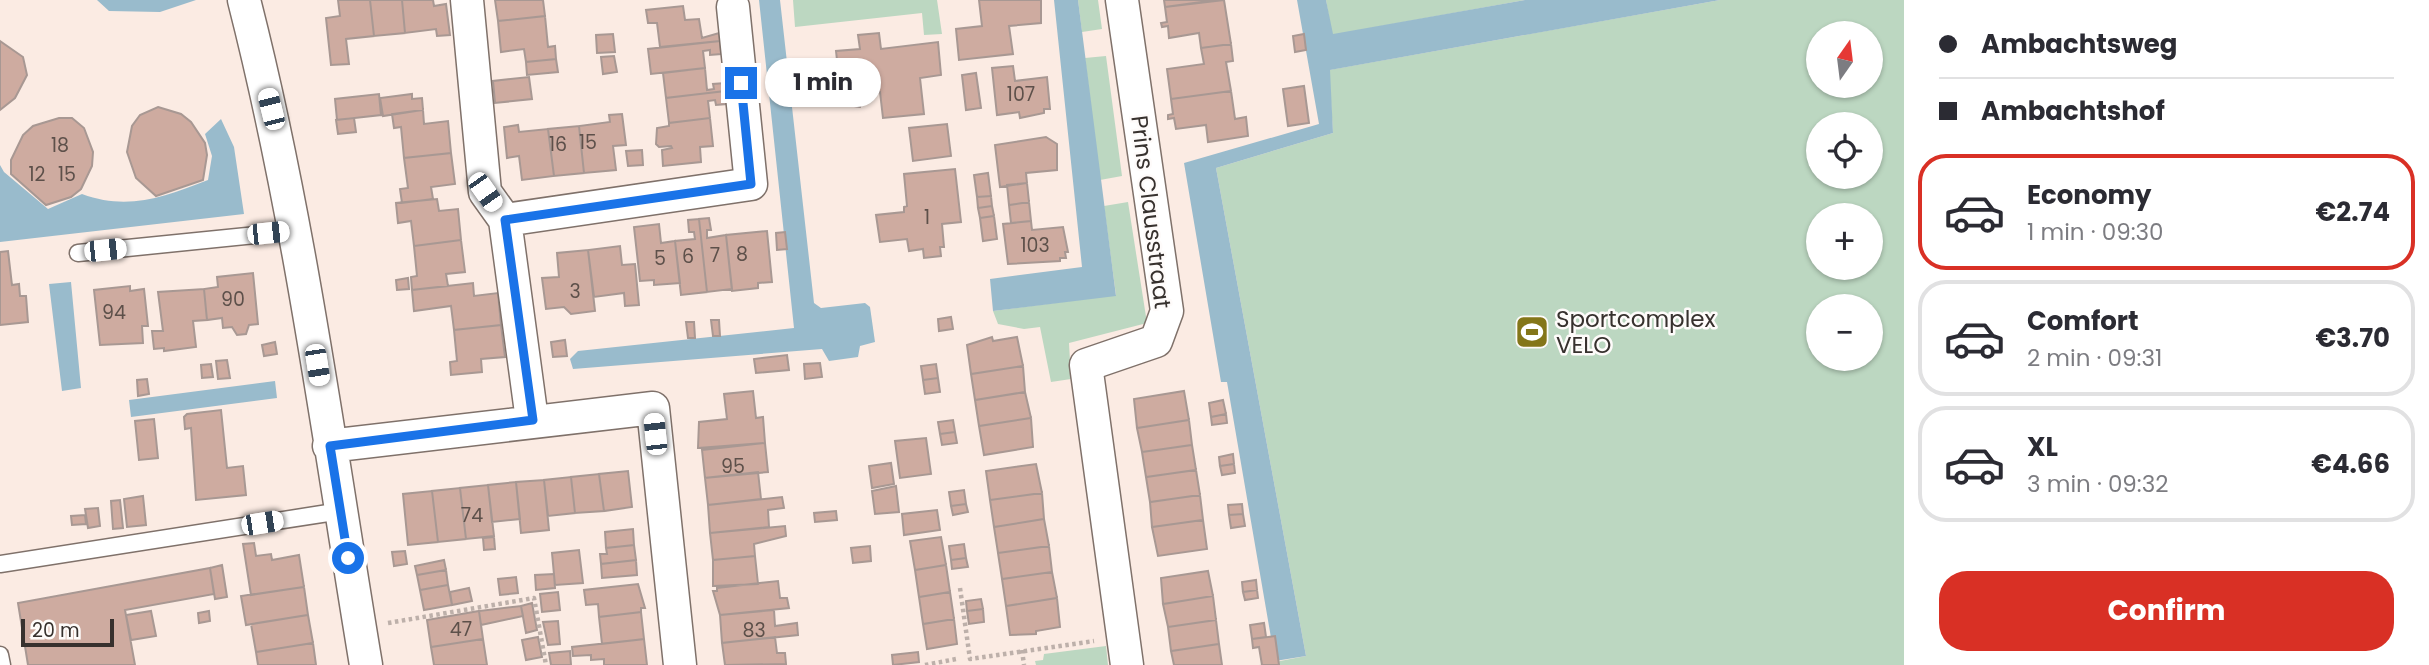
<!DOCTYPE html>
<html lang="en">
<head>
<meta charset="utf-8">
<style>
  :root { --surface:#fff; --page:#f2f2f3; --text:#2b2b33; --muted:#7c7c81; --line:#e1e1e2; --accent:#d93025 }
  body { margin:0; font-family:Poppins,sans-serif; background:var(--page); color:var(--text); height:100vh; display:flex; flex-direction:column; font-size:26px; white-space:nowrap }
  * { box-sizing:border-box; margin:0 }
  p { font-size:23px; color:var(--muted) }
  .icon { flex:none; width:38px; height:38px; fill:none; stroke:currentColor; stroke-width:2; stroke-linecap:round; stroke-linejoin:round }
  .map { position:relative; flex:1; overflow:hidden }
  .drawer { display:flex; flex-direction:column; background:var(--surface); width:525px }
  .drawer>* { flex:none }
  .guide { display:grid; align-content:center; height:154px; padding:0 35px; background:var(--surface) }
  .needle { width:46px; rotate:14deg }
  .controls { position:absolute; left:1806px; top:21px; display:grid; gap:14px }
  .controls a { display:grid; place-items:center; width:77px; height:77px; border-radius:50%; background:var(--surface); box-shadow:0 2px 5px #0004; font-size:35px }
  .scale { position:absolute; left:21px; bottom:18px; width:93px; box-sizing:border-box; padding-left:7px; border:4px solid #37312e; border-top:0; font-size:19px; line-height:24px; white-space:nowrap; color:#37312e; -webkit-text-stroke:5px #fefbfa; paint-order:stroke }
  .end { position:absolute; width:32px; height:32px; margin:-16px; border:9px solid #1a73e8; background:#fff; box-shadow:0 0 0 4px #fff }
  .from { border-radius:50% }
  .bubble { position:absolute; height:49px; border-radius:24px; background:var(--surface); box-shadow:0 2px 5px #0004; font-size:23px; font-weight:700; line-height:49px; text-align:center }
  .car { position:absolute; width:21px; height:42px; margin:-21px -10px; border-radius:9px; box-shadow:0 0 5px 2px #0007; background:linear-gradient(#fff 24%,#345 0 40%,#fff 0 76%,#345 0 86%,#fff 0) }
  .guide b { display:flex; align-items:center; gap:24px; height:66px; font-size:26px }
  .guide b+b { border-top:2px solid var(--line) }
  .guide i { width:18px; height:18px; background:var(--text) }
  ul { padding:0; list-style:none }
  li { display:flex; align-items:center; gap:21px; height:116px; margin:0 14px 10px; padding:0 21px; border:4px solid var(--line); border-radius:28px }
  li div { flex:1 }
  li b { display:block; font-size:26px }
  li em { font-style:normal; font-weight:700 }
  li.active { border-color:var(--accent) }
  li>.icon { width:63px; height:63px; stroke-width:1.5 }
  .cta { display:flex; gap:14px; margin-top:auto; padding:14px 35px }
  .cta a { flex:1; height:80px; border-radius:28px; background:var(--accent); color:#fff; font-size:28px; font-weight:700; line-height:80px; text-align:center }
  main { display:flex; flex:1; min-height:0 }
  .map>svg:first-child { display:block }
</style>
</head>
<body>
<main>
<div class="map">
<svg width="1904" height="665" viewBox="0 0 1904 665">
  <rect width="100%" height="100%" fill="#fbebe3"/>
  <path fill="#bcd7c1" fill-rule="evenodd" d="M 793,0 L 937,0 L 942,34 L 924,35 L 922,13 L 795,27 Z
    M 1078,0 L 1098,0 L 1102,29 L 1082,32 Z
    M 1326,0 L 1525,0 L 1332,35 Z
    M 1720,0 L 1904,0 L 1904,665 L 1259,665 L 1306,656 L 1216,168 L 1333,133 L 1329,70 ZM 1818,33 L 1871,33 L 1871,86 L 1818,86 ZM 1818,124 L 1871,124 L 1871,177 L 1818,177 ZM 1818,215 L 1871,215 L 1871,268 L 1818,268 ZM 1818,306 L 1871,306 L 1871,359 L 1818,359 Z
    M 1106,56 L 1122,176 L 1100,180 L 1085,58 Z
    M 1128,202 L 1147,323 L 1069,343 L 1071,379 L 1051,382 L 1040,327 L 1024,329 L 998,324 L 993,311 L 1116,295 L 1104,206 Z
    M 1106,646 L 1108,665 L 1036,665 L 1035,661 L 1043,660 L 1044,654 Z"/>
  <path fill="#9bc" d="M 97,0 L 196,0 L 160,12 L 109,11 Z
    M 759,0 L 780,0 L 814,303 L 821,308 L 865,303 L 870,307 L 875,342 L 860,346 L 858,357 L 829,361 L 822,349 L 573,369 L 570,359 L 578,351 L 794,328 Z
    M 1054,0 L 1078,0 L 1116,296 L 993,311 L 990,279 L 1082,267 Z
    M 1297,0 L 1326,0 L 1333,34 L 1525,0 L 1720,0 L 1330,70 L 1333,133 L 1216,168 L 1306,656 L 1275,661 L 1227,382 L 1221,382 L 1184,163 L 1319,124 Z
    M 221,119 L 234,147 L 244,214 L 0,242 L 0,165 L 4,172 L 48,209 L 82,194 C 128,211 164,197 208,180 L 212,156 L 205,134 Z
    M 71,282 L 81,388 L 62,391 L 49,284 Z
    M 275,381 L 277,398 L 131,417 L 129,400 Z"/>
  <path fill="#ceaba0" stroke="#a89893" stroke-width="2" d="M 338,0 L 370,0 L 374,36 L 346,39 L 349,64 L 331,65 L 326,18 L 340,16 Z
    M 370,0 L 402,0 L 405,33 L 374,36 Z
    M 402,0 L 433,0 L 434,6 L 446,4 L 450,35 L 437,36 L 436,29 L 405,33 Z
    M 495,0 L 543,0 L 545,16 L 498,21 Z
    M 979,0 L 1041,0 L 1041,23 L 1009,26 L 1013,54 L 959,60 L 956,29 L 982,26 Z
    M 1164,0 L 1216,0 L 1165,7 Z
    M 1224,0 L 1231,44 L 1201,48 L 1199,33 L 1169,38 L 1168,26 L 1162,27 L 1161,23 L 1167,22 L 1165,7 Z
    M 683,6 L 685,20 L 699,19 L 702,38 L 719,33 L 720,41 L 660,47 L 657,23 L 648,23 L 646,10 Z
    M 545,16 L 548,47 L 555,46 L 556,59 L 526,62 L 524,49 L 501,52 L 498,21 Z
    M 879,33 L 881,49 L 938,42 L 941,75 L 920,78 L 924,114 L 883,118 L 880,92 L 865,94 L 860,107 L 848,105 L 845,96 L 841,96 L 836,51 L 860,49 L 858,35 Z
    M 613,34 L 615,52 L 597,53 L 596,35 Z
    M 1304,34 L 1306,50 L 1295,52 L 1293,36 Z
    M 0,41 L 23,57 L 27,75 L 15,98 L 0,110 Z
    M 720,41 L 721,54 L 710,55 L 710,50 L 703,51 L 705,68 L 651,74 L 648,49 Z
    M 1231,44 L 1233,61 L 1226,62 L 1231,91 L 1171,99 L 1167,69 L 1204,64 L 1201,48 Z
    M 614,56 L 617,72 L 603,74 L 601,57 Z
    M 556,59 L 558,72 L 527,75 L 526,62 Z
    M 1013,66 L 1015,81 L 1047,77 L 1050,109 L 1044,109 L 1044,113 L 1020,118 L 1019,112 L 997,115 L 992,68 Z
    M 705,68 L 707,90 L 714,89 L 713,84 L 725,83 L 725,91 L 666,98 L 663,73 Z
    M 976,73 L 981,108 L 966,110 L 962,75 Z
    M 529,77 L 532,99 L 495,103 L 493,81 Z
    M 1304,86 L 1309,123 L 1288,126 L 1283,89 Z
    M 725,91 L 727,104 L 716,105 L 715,100 L 708,101 L 710,118 L 669,123 L 666,98 Z
    M 1231,91 L 1235,119 L 1246,117 L 1248,136 L 1208,142 L 1206,125 L 1176,129 L 1174,118 L 1168,119 L 1168,115 L 1173,114 L 1171,99 Z
    M 379,94 L 381,115 L 337,120 L 335,99 Z
    M 412,94 L 412,99 L 422,98 L 423,110 L 383,116 L 380,98 Z
    M 158,107 L 181,114 L 191,122 L 205,143 L 207,155 L 203,180 L 156,196 L 136,178 L 127,152 L 132,126 L 140,115 Z
    M 423,110 L 424,124 L 448,121 L 451,153 L 404,158 L 401,127 L 394,128 L 392,114 Z
    M 622,114 L 626,145 L 613,146 L 616,170 L 584,173 L 579,126 L 610,122 L 609,115 Z
    M 59,118 L 72,118 L 84,128 L 93,152 L 92,166 L 81,189 L 71,197 L 46,205 L 11,174 L 11,160 L 23,135 L 33,126 Z
    M 354,118 L 356,132 L 338,134 L 336,120 Z
    M 710,118 L 713,146 L 700,147 L 701,162 L 663,166 L 662,150 L 672,148 L 671,146 L 659,147 L 656,144 L 657,128 L 669,126 L 669,123 Z
    M 947,124 L 951,156 L 913,161 L 909,128 Z
    M 518,125 L 519,132 L 548,129 L 554,176 L 522,180 L 519,156 L 507,158 L 504,127 Z
    M 579,126 L 584,173 L 554,176 L 548,129 Z
    M 1046,137 L 1057,144 L 1057,170 L 1026,173 L 1027,183 L 1000,187 L 995,145 Z
    M 642,150 L 643,165 L 628,166 L 626,151 Z
    M 451,153 L 455,184 L 431,187 L 433,199 L 402,203 L 400,189 L 408,188 L 404,158 Z
    M 955,169 L 961,222 L 942,224 L 944,247 L 940,247 L 941,256 L 924,258 L 923,249 L 909,251 L 907,239 L 880,242 L 876,215 L 904,212 L 904,207 L 907,206 L 904,174 Z
    M 988,173 L 991,196 L 977,197 L 974,175 Z
    M 1027,183 L 1029,202 L 1009,205 L 1007,185 Z
    M 991,196 L 992,206 L 978,208 L 977,197 Z
    M 437,199 L 439,211 L 458,209 L 461,240 L 414,246 L 411,221 L 398,223 L 396,203 Z
    M 1029,202 L 1031,221 L 1011,223 L 1009,205 Z
    M 992,206 L 994,216 L 980,218 L 978,208 Z
    M 994,216 L 997,239 L 983,241 L 980,218 Z
    M 709,218 L 711,230 L 707,230 L 707,238 L 726,235 L 732,289 L 707,292 L 699,219 Z
    M 699,219 L 707,292 L 681,295 L 675,241 L 695,239 L 694,232 L 689,232 L 688,220 Z
    M 1031,221 L 1032,230 L 1063,227 L 1068,252 L 1065,252 L 1066,258 L 1060,258 L 1060,261 L 1008,264 L 1003,224 Z
    M 659,224 L 661,243 L 675,241 L 680,283 L 654,285 L 654,280 L 640,281 L 634,227 Z
    M 767,231 L 772,282 L 758,283 L 758,288 L 732,291 L 726,235 Z
    M 785,232 L 787,249 L 777,250 L 776,233 Z
    M 461,240 L 465,272 L 446,274 L 448,286 L 412,290 L 411,277 L 417,276 L 414,246 Z
    M 620,246 L 622,265 L 635,264 L 639,305 L 625,306 L 624,293 L 594,297 L 588,250 Z
    M 588,250 L 595,311 L 571,314 L 564,307 L 546,309 L 542,278 L 559,277 L 557,253 Z
    M 8,251 L 12,285 L 19,284 L 20,296 L 26,296 L 28,322 L 0,325 L 0,252 Z
    M 253,273 L 258,324 L 249,325 L 246,334 L 237,335 L 232,327 L 223,328 L 222,318 L 207,320 L 204,289 L 218,287 L 217,277 Z
    M 408,278 L 409,289 L 397,290 L 396,280 Z
    M 473,283 L 474,296 L 498,293 L 501,325 L 454,330 L 451,306 L 414,311 L 412,290 Z
    M 130,286 L 130,291 L 144,289 L 148,326 L 142,326 L 143,343 L 100,345 L 94,290 Z
    M 204,289 L 207,320 L 193,321 L 196,347 L 164,351 L 164,348 L 154,349 L 152,331 L 163,331 L 158,292 Z
    M 951,317 L 953,329 L 939,331 L 938,319 Z
    M 711,320 L 719,320 L 720,336 L 713,336 Z
    M 686,322 L 694,322 L 695,338 L 688,338 Z
    M 501,325 L 505,357 L 481,359 L 482,372 L 451,375 L 450,362 L 457,361 L 454,330 Z
    M 992,337 L 993,341 L 1017,337 L 1023,366 L 971,374 L 967,345 Z
    M 565,340 L 567,356 L 553,357 L 551,342 Z
    M 275,342 L 277,354 L 264,356 L 262,345 Z
    M 787,355 L 789,370 L 756,373 L 754,359 Z
    M 227,360 L 230,378 L 218,379 L 216,361 Z
    M 820,363 L 822,377 L 805,379 L 804,364 Z
    M 211,364 L 213,377 L 202,378 L 201,365 Z
    M 936,364 L 938,378 L 923,380 L 921,366 Z
    M 1023,366 L 1025,392 L 975,400 L 971,374 Z
    M 938,378 L 940,392 L 925,394 L 923,380 Z
    M 147,379 L 149,394 L 138,396 L 137,380 Z
    M 753,391 L 756,418 L 763,417 L 765,443 L 698,448 L 699,422 L 727,419 L 724,394 Z
    M 1184,391 L 1189,420 L 1137,428 L 1134,399 Z
    M 1025,392 L 1031,418 L 979,426 L 975,400 Z
    M 1223,400 L 1226,414 L 1211,417 L 1209,403 Z
    M 221,410 L 227,468 L 243,466 L 246,495 L 196,500 L 191,428 L 185,429 L 184,417 L 187,414 Z
    M 1226,414 L 1227,423 L 1212,425 L 1211,417 Z
    M 1031,418 L 1033,447 L 984,455 L 979,426 Z
    M 154,419 L 158,458 L 139,460 L 135,421 Z
    M 953,420 L 955,432 L 940,434 L 938,422 Z
    M 1189,420 L 1192,445 L 1142,452 L 1137,428 Z
    M 955,432 L 957,443 L 942,445 L 940,434 Z
    M 926,438 L 931,474 L 900,478 L 895,441 Z
    M 765,443 L 768,472 L 705,478 L 702,450 Z
    M 1192,445 L 1196,470 L 1146,477 L 1142,452 Z
    M 1233,454 L 1234,464 L 1220,466 L 1219,457 Z
    M 891,463 L 894,484 L 872,488 L 869,466 Z
    M 1036,464 L 1042,493 L 990,500 L 986,471 Z
    M 1234,464 L 1235,473 L 1222,475 L 1220,466 Z
    M 1196,470 L 1200,495 L 1150,502 L 1146,477 Z
    M 628,471 L 632,507 L 604,511 L 599,474 Z
    M 758,472 L 761,499 L 708,505 L 705,478 Z
    M 599,474 L 604,511 L 575,513 L 571,477 Z
    M 571,477 L 575,513 L 548,516 L 544,480 Z
    M 544,480 L 549,530 L 521,533 L 516,482 Z
    M 516,482 L 520,519 L 492,522 L 488,485 Z
    M 488,485 L 494,536 L 466,539 L 460,488 Z
    M 896,486 L 899,512 L 875,514 L 872,491 Z
    M 460,488 L 466,539 L 438,542 L 432,491 Z
    M 964,490 L 966,504 L 951,506 L 949,492 Z
    M 432,491 L 438,542 L 408,545 L 403,494 Z
    M 1042,493 L 1044,519 L 994,527 L 990,500 Z
    M 1200,495 L 1203,520 L 1152,527 L 1150,502 Z
    M 143,496 L 146,525 L 127,527 L 124,499 Z
    M 782,497 L 784,508 L 768,510 L 769,527 L 710,533 L 708,505 Z
    M 120,500 L 123,528 L 113,529 L 111,501 Z
    M 966,504 L 968,512 L 953,515 L 951,506 Z
    M 1242,504 L 1243,514 L 1229,515 L 1228,505 Z
    M 98,508 L 100,526 L 88,528 L 85,509 Z
    M 937,510 L 940,530 L 904,535 L 902,514 Z
    M 836,511 L 837,520 L 815,522 L 814,513 Z
    M 1243,514 L 1245,526 L 1231,528 L 1229,515 Z
    M 85,515 L 86,524 L 72,525 L 71,516 Z
    M 1044,519 L 1049,546 L 998,553 L 994,527 Z
    M 1203,520 L 1207,549 L 1158,556 L 1152,527 Z
    M 785,526 L 786,536 L 754,544 L 755,556 L 713,560 L 710,533 Z
    M 633,529 L 634,545 L 606,548 L 605,532 Z
    M 494,537 L 495,549 L 484,550 L 483,538 Z
    M 941,537 L 946,565 L 915,570 L 910,541 Z
    M 254,543 L 256,556 L 271,554 L 272,560 L 299,555 L 304,587 L 251,595 L 243,544 Z
    M 964,544 L 966,558 L 951,560 L 949,546 Z
    M 634,545 L 636,560 L 601,564 L 600,554 L 607,554 L 606,548 Z
    M 870,546 L 871,561 L 853,563 L 851,548 Z
    M 1049,546 L 1052,572 L 1002,579 L 998,553 Z
    M 579,550 L 583,583 L 555,585 L 552,553 Z
    M 405,551 L 407,564 L 394,566 L 392,552 Z
    M 755,556 L 758,584 L 713,586 L 713,560 Z
    M 966,558 L 968,567 L 952,569 L 951,560 Z
    M 444,560 L 446,570 L 417,575 L 415,566 Z
    M 636,560 L 637,575 L 602,578 L 601,564 Z
    M 222,565 L 227,597 L 215,599 L 210,568 Z
    M 946,565 L 950,592 L 919,597 L 915,570 Z
    M 210,568 L 214,594 L 125,610 L 135,665 L 28,665 L 18,603 Z
    M 446,570 L 448,585 L 420,590 L 417,575 Z
    M 1208,571 L 1213,596 L 1163,604 L 1161,578 Z
    M 1052,572 L 1057,598 L 1006,606 L 1002,579 Z
    M 554,574 L 555,588 L 536,590 L 535,575 Z
    M 516,577 L 518,593 L 500,595 L 498,579 Z
    M 1256,580 L 1257,590 L 1243,592 L 1242,582 Z
    M 778,581 L 780,598 L 787,598 L 789,608 L 720,615 L 713,591 L 717,591 L 717,588 Z
    M 638,584 L 645,608 L 641,608 L 641,612 L 599,617 L 598,604 L 586,605 L 584,590 Z
    M 448,585 L 452,605 L 424,610 L 420,590 Z
    M 304,587 L 308,615 L 246,625 L 241,596 Z
    M 469,588 L 472,601 L 452,605 L 450,592 Z
    M 1257,590 L 1258,598 L 1245,600 L 1243,592 Z
    M 558,592 L 560,610 L 542,612 L 540,594 Z
    M 950,592 L 954,619 L 923,624 L 919,597 Z
    M 1213,596 L 1216,620 L 1168,627 L 1163,604 Z
    M 1057,598 L 1060,627 L 1036,631 L 1036,634 L 1010,635 L 1006,606 Z
    M 981,599 L 983,609 L 967,611 L 966,601 Z
    M 532,603 L 537,630 L 526,633 L 521,606 Z
    M 521,606 L 523,616 L 481,625 L 479,611 Z
    M 983,609 L 984,622 L 969,624 L 967,611 Z
    M 774,610 L 775,626 L 797,623 L 798,635 L 722,643 L 720,615 Z
    M 151,611 L 156,636 L 131,640 L 126,615 Z
    M 209,611 L 210,621 L 199,623 L 198,613 Z
    M 479,611 L 483,639 L 431,647 L 427,620 Z
    M 641,612 L 644,639 L 602,644 L 599,617 Z
    M 308,615 L 313,643 L 256,652 L 251,624 Z
    M 954,619 L 957,644 L 927,649 L 923,624 Z
    M 1216,620 L 1219,644 L 1171,651 L 1168,627 Z
    M 558,621 L 560,644 L 548,645 L 543,622 Z
    M 1264,623 L 1266,637 L 1252,639 L 1250,625 Z
    M 1275,636 L 1279,665 L 1262,665 L 1259,647 L 1253,648 L 1252,639 Z
    M 538,637 L 542,657 L 526,660 L 522,640 Z
    M 775,637 L 777,653 L 785,653 L 786,664 L 725,665 L 722,643 Z
    M 483,639 L 487,665 L 434,665 L 431,647 Z
    M 644,639 L 647,665 L 604,665 L 604,659 L 591,660 L 591,655 L 573,656 L 572,647 Z
    M 313,643 L 316,665 L 258,665 L 256,652 Z
    M 1219,644 L 1222,665 L 1174,665 L 1171,651 Z
    M 570,651 L 571,665 L 551,665 L 549,653 Z
    M 918,652 L 919,662 L 893,665 L 892,655 Z"/>
  <g fill="none" stroke-linecap="round" stroke-linejoin="round">
    <defs>
      <path id="lane" d="M 78,253 L 295,231
        M 0,564 L 341,511
        M 0,655 L 2,665"/>
      <path id="street" d="M 244,0 C 300,219 329,443 366,665
        M 467,0 L 485,192 L 505,220 L 532,420
        M 1122,0 L 1167,311 L 1156,341 L 1086,365 L 1127,665
        M 505,220 L 751,184 L 733,7
        M 329,446 L 653,408 L 680,665"/>
    </defs>
    <use href="#lane" stroke="#7f716a" stroke-width="19"/>
    <use href="#street" stroke="#7f716a" stroke-width="35"/>
    <path stroke="#bdb0aa" stroke-width="4.5" stroke-dasharray="3.5 3.5" stroke-linecap="butt" d="M 960,588 L 970,659 L 1094,641
      M 388,623 L 534,598 L 546,665
      M 1022,650 L 1024,665
      M 925,665 L 956,659"/>
    <use href="#lane" stroke="#fff" stroke-width="16"/>
    <use href="#street" stroke="#fff" stroke-width="32"/>
  </g>
  <g fill="none" stroke-linecap="round" stroke-linejoin="round">
    <path stroke="#1a73e8" stroke-width="9" d="M 348,558 L 330,446 L 533,420 L 505,220 L 751,184 L 741,83"/>
  </g>
  <defs>
    <symbol id="stadium-square" viewBox="-11 -11 22 22"><rect x="-9" y="-9" width="18" height="18" rx="4" fill="#847619" stroke="#fefbfa"/><path d="M0-5a6.5 5 0 1 0 0 10a6.5 5 0 1 0 0-10ZM-3.5-1.8h7v3.6h-7Z" fill="#fff"/></symbol>
  </defs>
  <g fill-rule="evenodd">
    <use href="#stadium-square" x="1513" y="313" width="38" height="38"/>
  </g>
  <g text-anchor="middle" dominant-baseline="central" stroke-width="5" stroke-linejoin="round" paint-order="stroke">
    <g font-size="19" fill="#5d504a">
      <text x="1021" y="94">107</text>
      <text x="588" y="142">15</text>
      <text x="558" y="144">16</text>
      <text x="60" y="145">18</text>
      <text x="37" y="174">12</text>
      <text x="67" y="174">15</text>
      <text x="927" y="217">1</text>
      <text x="1035" y="245">103</text>
      <text x="742" y="254">8</text>
      <text x="715" y="255">7</text>
      <text x="688" y="256">6</text>
      <text x="660" y="258">5</text>
      <text x="575" y="291">3</text>
      <text x="233" y="299">90</text>
      <text x="114" y="312">94</text>
      <text x="733" y="466">95</text>
      <text x="472" y="515">74</text>
      <text x="461" y="629">47</text>
      <text x="754" y="630">83</text>
    </g>
    <g font-size="23" fill="#37312e" stroke="#fefbfa">
      <text transform="translate(1151 212) rotate(83)">Prins Clausstraat</text>
    </g>
    <g font-size="23" fill="#37312e" stroke="#fefbfa" text-anchor="start">
      <text x="1556" y="319">Sportcomplex<tspan x="1556" dy="26">VELO</tspan></text>
    </g>
  </g>
</svg>
<div class="controls">
<a><svg class="needle" viewBox="-14 -14 28 28"><path d="M0-13l5 13h-10z" fill="#e53935"/><path d="M0 13l5-13h-10z" fill="#7c7c81"/></svg></a>
<a><svg class="icon" aria-label="locate" viewBox="0 0 24 24"><circle cx="12" cy="12" r="6"/><path d="M12 2v4M12 18v4M2 12h4M18 12h4"/></svg></a>
<a>+</a>
<a>−</a>
</div>
<div class="scale">20 m</div>
<i class="end from" style="left:348px;top:558px"></i>
<i class="end" style="left:741px;top:83px"></i>
<div class="bubble" style="left:765px;top:58px;width:116px">1 min</div>
<i class="car" style="left:271px;top:109px;rotate:346deg"></i>
<i class="car" style="left:485px;top:192px;rotate:145deg"></i>
<i class="car" style="left:268px;top:233px;rotate:84deg"></i>
<i class="car" style="left:105px;top:250px;rotate:84deg"></i>
<i class="car" style="left:317px;top:365px;rotate:171deg"></i>
<i class="car" style="left:655px;top:434px;rotate:354deg"></i>
<i class="car" style="left:262px;top:523px;rotate:81deg"></i>
</div>
<section class="drawer">
<div class="guide">
<b><i class="from"></i>Ambachtsweg</b>
<b><i></i>Ambachtshof</b>
</div>
<ul>
<li class="active"><svg class="icon" aria-label="car" viewBox="0 0 24 24"><path d="M5 17H2v-5l4-1 3-4h7l3 4 3 1v5h-3M9 17h6M6 11h13"/><circle cx="7" cy="17" r="2"/><circle cx="17" cy="17" r="2"/></svg><div><b>Economy</b><p>1 min · 09:30</p></div><em>€2.74</em></li>
<li><svg class="icon" aria-label="car" viewBox="0 0 24 24"><path d="M5 17H2v-5l4-1 3-4h7l3 4 3 1v5h-3M9 17h6M6 11h13"/><circle cx="7" cy="17" r="2"/><circle cx="17" cy="17" r="2"/></svg><div><b>Comfort</b><p>2 min · 09:31</p></div><em>€3.70</em></li>
<li><svg class="icon" aria-label="car" viewBox="0 0 24 24"><path d="M5 17H2v-5l4-1 3-4h7l3 4 3 1v5h-3M9 17h6M6 11h13"/><circle cx="7" cy="17" r="2"/><circle cx="17" cy="17" r="2"/></svg><div><b>XL</b><p>3 min · 09:32</p></div><em>€4.66</em></li>
</ul>
<div class="cta"><a>Confirm</a></div>
</section>
</main>
</body>
</html>
